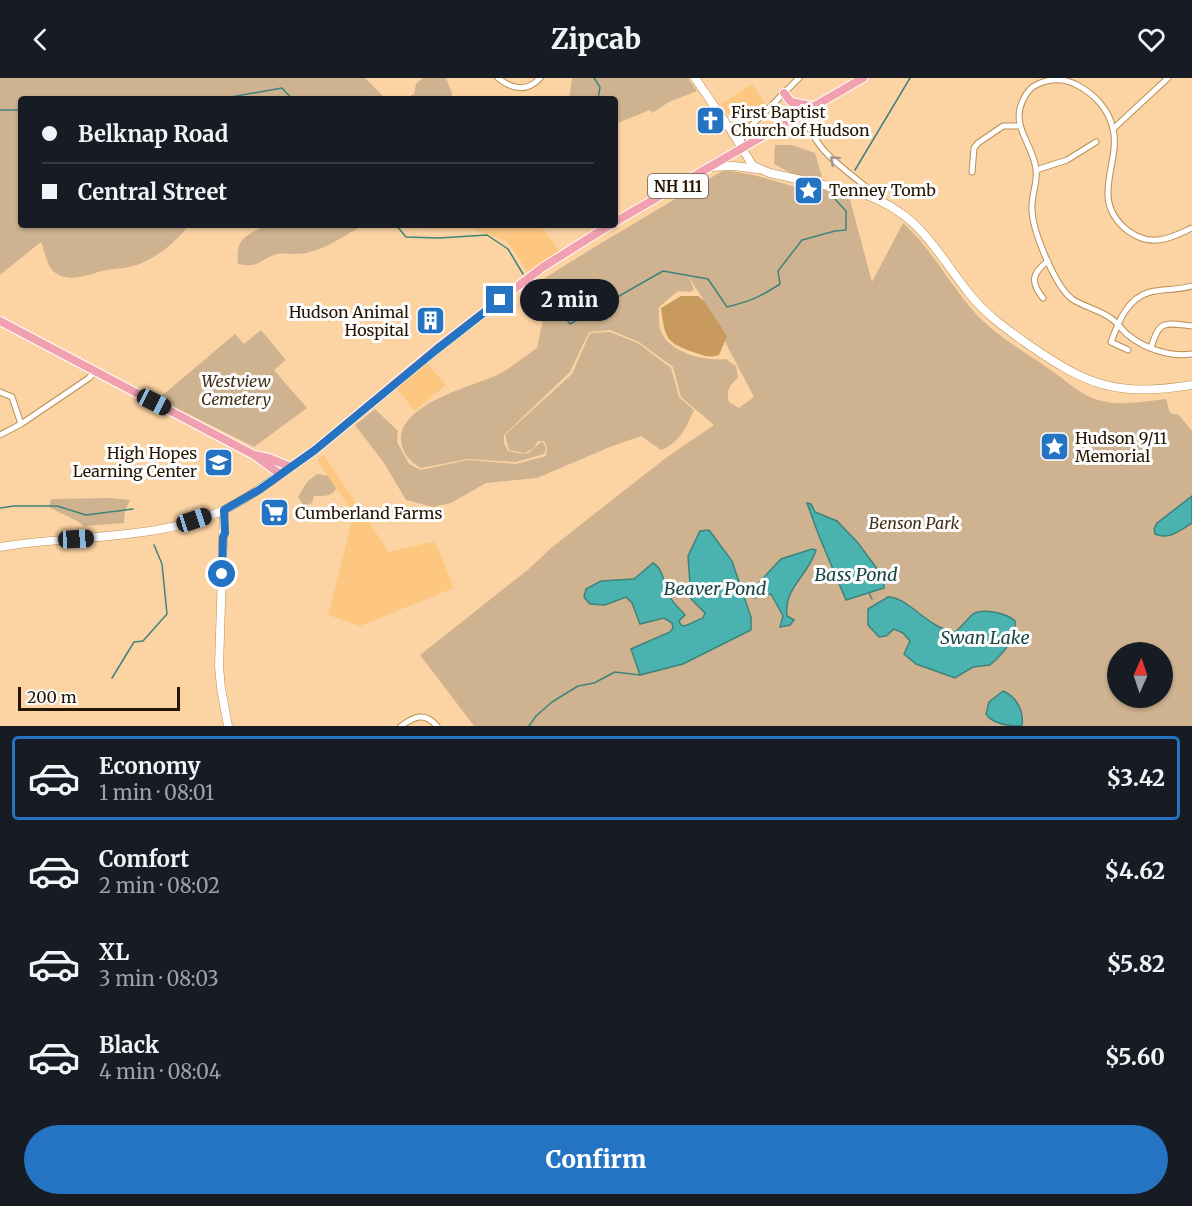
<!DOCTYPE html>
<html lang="en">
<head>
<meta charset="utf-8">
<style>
  :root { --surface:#171b24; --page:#20242c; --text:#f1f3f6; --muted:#9ea1a6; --line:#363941; --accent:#2574c3 }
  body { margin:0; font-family:Merriweather,serif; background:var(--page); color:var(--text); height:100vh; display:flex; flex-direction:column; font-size:22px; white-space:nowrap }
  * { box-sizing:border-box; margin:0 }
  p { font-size:20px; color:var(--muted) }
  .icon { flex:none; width:33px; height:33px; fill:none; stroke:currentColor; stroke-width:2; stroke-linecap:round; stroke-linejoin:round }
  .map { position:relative; height:648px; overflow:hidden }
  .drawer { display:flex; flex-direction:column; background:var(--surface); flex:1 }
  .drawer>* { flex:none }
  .top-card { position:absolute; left:18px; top:18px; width:600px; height:132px; border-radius:6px; box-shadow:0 2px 4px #0004; display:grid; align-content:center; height:132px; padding:0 24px; background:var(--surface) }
  .needle { width:39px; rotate:3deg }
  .controls { position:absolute; left:1107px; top:564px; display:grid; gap:12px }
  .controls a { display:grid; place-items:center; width:66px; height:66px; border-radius:50%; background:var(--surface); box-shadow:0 2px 4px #0004; font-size:30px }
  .scale { position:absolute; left:18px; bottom:15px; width:162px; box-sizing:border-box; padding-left:6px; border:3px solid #261500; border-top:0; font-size:16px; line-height:21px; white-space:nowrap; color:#261500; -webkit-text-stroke:4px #fdfdfd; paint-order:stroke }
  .end { position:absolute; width:27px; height:27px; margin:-14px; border:8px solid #2574c3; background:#fff; box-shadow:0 0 0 3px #fff }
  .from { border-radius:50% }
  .bubble { position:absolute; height:42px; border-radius:21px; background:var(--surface); box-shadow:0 2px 4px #0004; font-size:20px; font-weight:800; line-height:42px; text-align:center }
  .car { position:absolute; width:18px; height:36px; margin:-18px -9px; border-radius:8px; box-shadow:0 0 4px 2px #0007; background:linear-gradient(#222 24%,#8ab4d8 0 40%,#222 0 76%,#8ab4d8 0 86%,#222 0) }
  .top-card b { display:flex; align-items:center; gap:21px; height:57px; font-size:22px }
  .top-card b+b { border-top:2px solid var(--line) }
  .top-card i { width:15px; height:15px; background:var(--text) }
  ul { padding:10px 0 0; list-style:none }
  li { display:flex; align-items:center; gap:18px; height:84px; margin:0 12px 9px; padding:0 12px; border:3px solid transparent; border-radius:6px }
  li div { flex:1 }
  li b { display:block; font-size:22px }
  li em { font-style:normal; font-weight:800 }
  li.current { border-color:var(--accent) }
  li>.icon { width:54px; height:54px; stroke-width:1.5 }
  .cta { display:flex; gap:12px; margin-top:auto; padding:12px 24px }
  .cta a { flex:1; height:69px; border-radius:36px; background:var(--accent); color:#fff; font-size:24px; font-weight:800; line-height:69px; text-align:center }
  header { display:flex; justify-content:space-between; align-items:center; height:78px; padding:0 24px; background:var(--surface); font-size:27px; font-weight:800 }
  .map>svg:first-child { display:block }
</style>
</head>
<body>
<header><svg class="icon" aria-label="back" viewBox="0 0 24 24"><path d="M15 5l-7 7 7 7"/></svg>Zipcab<svg class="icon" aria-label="heart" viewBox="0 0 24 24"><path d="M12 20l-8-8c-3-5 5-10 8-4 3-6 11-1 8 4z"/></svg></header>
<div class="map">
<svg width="1192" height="648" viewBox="0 0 1192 648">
  <rect width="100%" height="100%" fill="#fcd4a4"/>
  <path fill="#fdc782" d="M 752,6 L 767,28 L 739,51 L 721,26 Z
    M 423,147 L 541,147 L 561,175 L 529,196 L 507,163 L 472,151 L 425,151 Z
    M 427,285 L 446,307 L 415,333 L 397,311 Z
    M 324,377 L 389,474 L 435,463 L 454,510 L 360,548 L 328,537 L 354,436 L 317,382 Z"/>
  <path fill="#cfb390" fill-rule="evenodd" d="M 0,0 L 365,0 L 386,21 L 21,21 L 21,147 L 189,147 C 175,165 153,184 129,189 C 120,191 111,191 102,193 C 88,197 70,204 57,196 C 46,190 46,175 41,164 L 0,197 Z
    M 423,0 L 446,0 L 452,15 L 451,21 L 404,21 L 414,16 L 416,6 Z
    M 572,0 L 688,0 L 697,13 L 669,24 L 652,35 L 650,32 L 615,46 L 615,21 L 569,21 Z
    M 775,67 L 792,67 L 815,75 L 822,99 L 794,97 L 774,86 Z
    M 724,92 L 754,97 L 799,110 L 818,109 L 849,118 L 872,204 L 903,145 C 930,169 946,200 969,228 C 991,255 1023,273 1052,293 C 1068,304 1083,319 1102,323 C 1122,328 1146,323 1166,321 L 1170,335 L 1179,337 L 1192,353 L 1192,648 L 474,648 L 420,577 L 530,490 L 551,470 L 667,379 L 714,347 L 681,319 L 673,289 L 639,264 L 610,252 L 589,254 L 570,294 L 504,357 L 504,365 L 508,373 C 531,378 526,377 542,363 L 546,370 L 544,376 L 516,384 L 468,381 L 421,390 C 410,384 402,375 401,362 C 400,326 470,309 495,298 C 510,291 524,279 537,270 L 545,232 L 526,219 L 532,208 L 593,170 ZM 688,198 L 701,218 L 754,319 L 739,330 L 729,324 C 726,314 729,307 738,300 L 736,288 L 726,281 C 704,283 669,275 661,253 C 658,246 659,237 659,229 L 678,213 L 691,214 L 694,211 ZM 1118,574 L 1162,574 L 1162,620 L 1118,620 Z
    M 266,147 L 364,147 C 347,156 329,169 310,174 C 299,178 284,174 277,176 C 260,181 258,191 238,186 C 235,160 246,158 266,147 Z
    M 261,252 L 286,282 L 274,292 L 307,330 L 254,369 L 158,321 L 235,256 L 244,266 Z
    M 610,254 L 638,265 L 671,290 L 679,319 L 694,332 C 686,349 681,364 661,372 L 641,358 L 610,369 L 537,400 L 486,405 L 451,425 L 433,429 L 406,422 L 384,385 L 355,347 L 375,331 L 398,353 L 397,364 L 409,386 L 421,392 L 468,382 L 516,386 L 546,378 L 547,370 L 544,363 L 538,363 L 533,371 L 524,375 L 509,372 L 505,357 L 572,296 L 590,255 Z
    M 317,396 L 328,398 L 336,410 C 333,419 323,418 314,418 L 312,425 L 304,428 L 298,419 L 307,404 Z
    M 111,420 L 130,422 L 125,433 L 124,445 L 84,448 C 74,440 61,436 49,429 L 51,421 Z"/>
  <path fill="#c99a5e" d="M 681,218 L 698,218 L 704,223 L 727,258 L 719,277 C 709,280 705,278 696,275 C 666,265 665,261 661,230 Z"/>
  <path fill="#4ab2af" stroke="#3f837a" stroke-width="1.5" d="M 1192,418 L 1192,445 C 1180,453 1168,462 1155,456 L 1154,451 L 1157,445 Z
    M 807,425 L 811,426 L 815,434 L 837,443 L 858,465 L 884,500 L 884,510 L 846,522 L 819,458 Z
    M 709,452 L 732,483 L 751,539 L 751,552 L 683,586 L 640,597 L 631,571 L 670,554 L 673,550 L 672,545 L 664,540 L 640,546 L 632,525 L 626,519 L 605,527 L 590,526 L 584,519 L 586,511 L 601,503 L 634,501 L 653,485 C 664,491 664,508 670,519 C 674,527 680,530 685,537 L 679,543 L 681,547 L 685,548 L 703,540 L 705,535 L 691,521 L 688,478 L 700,453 Z
    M 812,471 L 816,472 C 809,497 783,510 787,538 L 794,542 L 790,547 L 780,549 L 783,538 L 771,516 L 754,520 L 751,517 L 751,513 L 781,481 Z
    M 888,519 C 909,519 928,551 955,554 C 962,549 967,541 973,536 C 983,530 1007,535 1015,543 C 1017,560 1002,577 990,587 L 973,589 L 955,600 L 916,586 L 904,576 L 910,563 L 903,555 L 894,551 L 886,558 L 879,559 L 868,547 L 868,531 Z
    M 1003,613 C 1017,619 1024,633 1022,648 C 1010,648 993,647 986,636 L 989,624 Z"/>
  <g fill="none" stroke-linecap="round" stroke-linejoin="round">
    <path stroke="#3f837a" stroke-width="1.5" d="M 594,0 L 600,9 L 598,21
      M 220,21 L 282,10 L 292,21
      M 0,32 L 21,32
      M 855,92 L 910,0
      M 396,147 L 406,159 L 439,160 L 487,157 L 508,171 L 523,196
      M 532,207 L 551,222 L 570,246 L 663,193 L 708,201 L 727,229 C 751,223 760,219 780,206 L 778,193 L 802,162 L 835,153 L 846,152 L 846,133 L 834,120 L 836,117
      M 0,430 L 14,428 L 57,428 L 86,437 L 133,431
      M 869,515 L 872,521
      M 112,600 L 134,564 L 143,563 L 167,536 L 162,486 L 154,467
      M 529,648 L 536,638 L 552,624 L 578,608 L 594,605 L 615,594 L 640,597"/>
    <defs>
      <path id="street" d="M 498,0 C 512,11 526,15 540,0
        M 806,32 C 809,74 850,92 877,119
        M 1113,51 L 1168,0
        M 741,69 L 742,57 L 799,0
        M 1036,92 L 1067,82 L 1096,64
        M 972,94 L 974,70 L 978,65 L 1003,48 L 1020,48
        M 1192,150 C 1181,155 1170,161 1158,162 C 1132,164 1107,140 1108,114 C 1108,93 1118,71 1113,51 C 1109,31 1094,16 1077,7 C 1064,0 1051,0 1038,6 C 1031,9 1026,15 1023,22 C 1010,48 1033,66 1036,91 C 1038,104 1031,118 1032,131 C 1032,152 1055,208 1072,221 C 1084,229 1100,232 1112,241 C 1118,245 1122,252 1128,257 C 1145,271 1170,279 1192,276
        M 1043,220 C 1030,204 1032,195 1048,183
        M 1151,270 C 1159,241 1165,245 1192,248
        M 1128,272 L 1111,264 C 1118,245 1127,220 1150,214 C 1164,211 1178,212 1192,208
        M 0,314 L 12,319 L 21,346
        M 0,357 L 21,346 L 89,300 L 95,293
        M 401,648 C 415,638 425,634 437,648"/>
      <path id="secondary" d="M 695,0 L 730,51 L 753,88 L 770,95 L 864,116 C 920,136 934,171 968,214 C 984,235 1005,250 1026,265 C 1088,308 1116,319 1192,307
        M 711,89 L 734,88 L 757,91
        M 224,432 L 219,588 L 221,610 L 228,648
        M 0,469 C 76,456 155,464 226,431 C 246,421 263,409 280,396"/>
      <path id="primary" d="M 784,15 L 791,24 L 812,28
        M 615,144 L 863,0
        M 0,243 L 254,377 L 280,396 L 315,372 L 436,271 L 543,189 L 610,147
        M 255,377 L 269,380 L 291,389"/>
    </defs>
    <use href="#street" stroke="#bc8e52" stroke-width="7"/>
    <use href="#secondary" stroke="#bc8e52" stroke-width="9"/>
    <use href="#primary" stroke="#fff" stroke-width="10"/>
    <use href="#street" stroke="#fff" stroke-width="5"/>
    <use href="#secondary" stroke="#fff" stroke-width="8"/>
    <use href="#primary" stroke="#f1a0af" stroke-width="8"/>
  </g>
  <defs><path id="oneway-chevron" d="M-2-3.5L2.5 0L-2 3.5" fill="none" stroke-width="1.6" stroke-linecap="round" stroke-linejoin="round" transform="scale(1.5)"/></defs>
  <use stroke="#9d968c" href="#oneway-chevron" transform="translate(834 82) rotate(-139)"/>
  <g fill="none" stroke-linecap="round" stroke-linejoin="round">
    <path stroke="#2574c3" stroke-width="8" d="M 222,496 L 223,459 L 225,455 L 224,432 L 259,412 L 315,372 L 436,272 L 500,222"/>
  </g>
  <defs>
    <symbol id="church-square" viewBox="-11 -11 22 22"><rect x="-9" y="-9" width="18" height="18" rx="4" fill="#2574c3" stroke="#fdfdfd"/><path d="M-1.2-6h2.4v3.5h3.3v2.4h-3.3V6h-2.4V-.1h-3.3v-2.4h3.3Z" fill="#fff"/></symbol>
    <symbol id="sight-square" viewBox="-11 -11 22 22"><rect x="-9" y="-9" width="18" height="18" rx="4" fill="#2574c3" stroke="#fdfdfd"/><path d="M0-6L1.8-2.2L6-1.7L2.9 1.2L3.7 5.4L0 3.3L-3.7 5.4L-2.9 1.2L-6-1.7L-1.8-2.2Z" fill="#fff"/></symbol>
    <symbol id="building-square" viewBox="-11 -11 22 22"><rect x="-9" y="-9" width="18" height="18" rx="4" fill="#2574c3" stroke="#fdfdfd"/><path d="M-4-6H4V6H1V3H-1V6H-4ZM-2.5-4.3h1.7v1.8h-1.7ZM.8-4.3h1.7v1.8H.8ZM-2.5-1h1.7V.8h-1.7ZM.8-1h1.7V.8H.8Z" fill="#fff"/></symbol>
    <symbol id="school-square" viewBox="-11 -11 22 22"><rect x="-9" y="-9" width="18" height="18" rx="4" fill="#2574c3" stroke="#fdfdfd"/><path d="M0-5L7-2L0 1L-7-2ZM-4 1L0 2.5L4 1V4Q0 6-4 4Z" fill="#fff"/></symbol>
    <symbol id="supermarket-square" viewBox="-11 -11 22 22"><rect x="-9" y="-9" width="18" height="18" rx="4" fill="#2574c3" stroke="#fdfdfd"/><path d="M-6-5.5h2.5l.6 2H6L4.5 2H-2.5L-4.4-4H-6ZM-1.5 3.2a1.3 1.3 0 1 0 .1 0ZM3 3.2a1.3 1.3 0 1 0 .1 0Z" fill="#fff"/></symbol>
  </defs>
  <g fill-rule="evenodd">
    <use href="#church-square" x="694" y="26" width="33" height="33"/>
    <use href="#sight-square" x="792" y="96" width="33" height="33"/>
    <use href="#building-square" x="414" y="226" width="33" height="33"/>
    <use href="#sight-square" x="1038" y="352" width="33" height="33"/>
    <use href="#school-square" x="202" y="368" width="33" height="33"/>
    <use href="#supermarket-square" x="258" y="418" width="33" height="33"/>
  </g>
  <g text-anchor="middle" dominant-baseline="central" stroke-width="6" stroke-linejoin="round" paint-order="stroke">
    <rect fill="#fdfdfd" stroke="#665b4c" stroke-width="1.5" x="648" y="96" width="60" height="24" rx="4.5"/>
    <g font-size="15" font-weight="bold" fill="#261500">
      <text x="678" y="108">NH 111</text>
    </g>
    <g font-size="16" fill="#261500" stroke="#fdfdfd" text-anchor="start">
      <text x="731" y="34">First Baptist<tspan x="731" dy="18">Church of Hudson</tspan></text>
      <text x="829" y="112">Tenney Tomb</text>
      <text x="409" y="234" text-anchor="end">Hudson Animal<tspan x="409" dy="18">Hospital</tspan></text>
      <text x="1075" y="360">Hudson 9/11<tspan x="1075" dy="18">Memorial</tspan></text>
      <text x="197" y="375" text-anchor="end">High Hopes<tspan x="197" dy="18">Learning Center</tspan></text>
      <text x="295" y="435">Cumberland Farms</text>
    </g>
    <g font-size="16" font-style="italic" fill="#422e13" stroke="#fdfdfd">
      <text x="236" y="303">Westview<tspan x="236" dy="18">Cemetery</tspan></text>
      <text x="914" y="445">Benson Park</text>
    </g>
    <g font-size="18" font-style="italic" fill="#184745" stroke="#fdfdfd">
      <text x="856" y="496">Bass Pond</text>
      <text x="715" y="510">Beaver Pond</text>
      <text x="985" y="559">Swan Lake</text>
    </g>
  </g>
</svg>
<div class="controls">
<a><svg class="needle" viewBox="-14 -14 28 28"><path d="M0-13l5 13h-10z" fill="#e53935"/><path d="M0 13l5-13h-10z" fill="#9ea1a6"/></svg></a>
</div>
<div class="scale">200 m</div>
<i class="end from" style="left:222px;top:496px"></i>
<i class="end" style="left:500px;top:222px"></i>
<div class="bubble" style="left:520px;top:201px;width:99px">2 min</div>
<i class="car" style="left:154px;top:324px;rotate:117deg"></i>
<i class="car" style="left:194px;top:442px;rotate:72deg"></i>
<i class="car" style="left:76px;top:461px;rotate:87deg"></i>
<div class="top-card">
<b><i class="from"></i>Belknap Road</b>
<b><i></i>Central Street</b>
</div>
</div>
<section class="drawer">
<ul>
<li class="current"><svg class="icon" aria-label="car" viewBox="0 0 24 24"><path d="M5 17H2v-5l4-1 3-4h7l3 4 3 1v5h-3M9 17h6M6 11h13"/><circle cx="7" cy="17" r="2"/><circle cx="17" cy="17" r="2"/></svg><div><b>Economy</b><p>1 min · 08:01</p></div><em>$3.42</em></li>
<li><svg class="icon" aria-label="car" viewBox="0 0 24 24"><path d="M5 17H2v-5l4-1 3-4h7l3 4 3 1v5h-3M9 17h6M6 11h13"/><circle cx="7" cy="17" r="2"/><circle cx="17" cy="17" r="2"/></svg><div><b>Comfort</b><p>2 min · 08:02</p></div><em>$4.62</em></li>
<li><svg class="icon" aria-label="car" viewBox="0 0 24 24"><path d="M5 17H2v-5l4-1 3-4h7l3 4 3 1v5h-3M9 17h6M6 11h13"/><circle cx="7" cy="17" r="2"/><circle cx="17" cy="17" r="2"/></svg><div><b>XL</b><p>3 min · 08:03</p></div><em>$5.82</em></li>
<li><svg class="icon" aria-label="car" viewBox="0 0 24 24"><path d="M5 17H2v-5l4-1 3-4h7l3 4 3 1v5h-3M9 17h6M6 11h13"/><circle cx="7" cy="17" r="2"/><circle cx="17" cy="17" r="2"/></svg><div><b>Black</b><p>4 min · 08:04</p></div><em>$5.60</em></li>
</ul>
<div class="cta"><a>Confirm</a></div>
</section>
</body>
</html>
